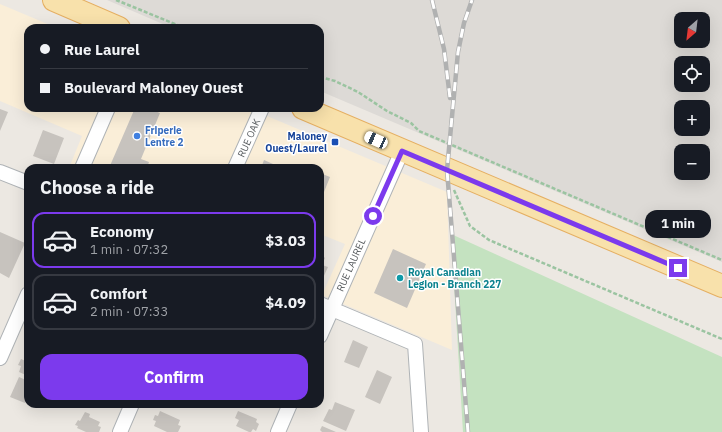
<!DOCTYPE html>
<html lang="en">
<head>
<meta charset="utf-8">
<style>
  :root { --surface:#171b24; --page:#242831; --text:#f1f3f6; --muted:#9ea1a6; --line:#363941; --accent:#7c3aed }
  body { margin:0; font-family:"IBM Plex Sans",sans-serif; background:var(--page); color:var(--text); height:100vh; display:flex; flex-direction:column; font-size:15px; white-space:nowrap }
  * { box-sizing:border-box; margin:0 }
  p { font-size:13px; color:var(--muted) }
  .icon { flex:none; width:22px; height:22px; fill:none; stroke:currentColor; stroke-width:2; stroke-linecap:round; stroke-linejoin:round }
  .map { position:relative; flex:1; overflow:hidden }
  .details { position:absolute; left:24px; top:164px; width:300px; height:244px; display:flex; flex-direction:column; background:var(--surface); border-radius:12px; box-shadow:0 4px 16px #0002 }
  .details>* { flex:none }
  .hud { position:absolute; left:24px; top:24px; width:300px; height:88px; border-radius:12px; box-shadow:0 4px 16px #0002; display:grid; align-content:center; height:88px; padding:0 16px; background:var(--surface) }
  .needle { width:26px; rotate:208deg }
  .controls { position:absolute; left:674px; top:12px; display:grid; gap:8px }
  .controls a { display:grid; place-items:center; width:36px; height:36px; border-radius:8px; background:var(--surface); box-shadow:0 4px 16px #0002; font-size:20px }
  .end { position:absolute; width:18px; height:18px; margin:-9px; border:5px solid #7c3aed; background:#fff; box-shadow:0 0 0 2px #fff }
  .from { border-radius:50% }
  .bubble { position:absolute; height:28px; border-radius:12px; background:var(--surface); box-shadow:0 4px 16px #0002; font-size:13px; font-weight:800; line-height:28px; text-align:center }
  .car { position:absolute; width:12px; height:24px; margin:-12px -6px; border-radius:5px; box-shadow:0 0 3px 1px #0007; background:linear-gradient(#fff 24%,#345 0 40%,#fff 0 76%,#345 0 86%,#fff 0) }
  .hud b { display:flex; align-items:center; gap:14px; height:38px; font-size:15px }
  .hud b+b { border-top:1px solid var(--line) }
  .hud i { width:10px; height:10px; background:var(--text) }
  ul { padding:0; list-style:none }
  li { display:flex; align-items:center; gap:12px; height:56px; margin:0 8px 6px; padding:0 8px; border:2px solid var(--line); border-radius:12px }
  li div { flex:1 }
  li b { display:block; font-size:15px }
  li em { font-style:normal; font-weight:800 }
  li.on { border-color:var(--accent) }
  li>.icon { width:36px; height:36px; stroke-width:1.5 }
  h2 { padding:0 16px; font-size:18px; line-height:48px }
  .action { display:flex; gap:8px; margin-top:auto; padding:8px 16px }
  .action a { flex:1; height:46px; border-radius:12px; background:var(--accent); color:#fff; font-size:16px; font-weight:800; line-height:46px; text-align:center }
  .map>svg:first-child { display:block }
</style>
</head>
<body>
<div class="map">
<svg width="722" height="432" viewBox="0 0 722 432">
  <rect width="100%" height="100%" fill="#ece8e2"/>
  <path fill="#faeed8" d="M 0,4 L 57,28 L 28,28 L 28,108 L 248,108 L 447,192 L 452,350 L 322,295 L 345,244 L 320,234 L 320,168 L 69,168 L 82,136 L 0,101 Z"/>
  <path fill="#dddad6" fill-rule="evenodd" d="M 107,0 L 722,0 L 722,262 L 320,91 L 320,28 L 172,28 ZM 681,19 L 703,19 L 703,41 L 681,41 ZM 681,63 L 703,63 L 703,85 L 681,85 ZM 681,107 L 703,107 L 703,129 L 681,129 ZM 681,151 L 703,151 L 703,173 L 681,173 Z"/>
  <path fill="#c4e2c0" d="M 451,234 L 722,357 L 722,432 L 463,432 Z"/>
  <path fill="#c7c3be" d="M 135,108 L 147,108 L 160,113 L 141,159 L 149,162 L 147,168 L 109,168 Z
    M 0,109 L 8,112 L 0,131 Z
    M 43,130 L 64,138 L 54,164 L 33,156 Z
    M 264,160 L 282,168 L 261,168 Z
    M 320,173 L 330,177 L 320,202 Z
    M 0,232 L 25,243 L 9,278 L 0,273 Z
    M 393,249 L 426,264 L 407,308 L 374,293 Z
    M 320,253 L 325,258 L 322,265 L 328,267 L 323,278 L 320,276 Z
    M 353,340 L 368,347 L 359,368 L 344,362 Z
    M 21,359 L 28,362 L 28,376 L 19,372 L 21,366 L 18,365 Z
    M 377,370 L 392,377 L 380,404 L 365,397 Z
    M 19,377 L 28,381 L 28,395 L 25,403 L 10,397 Z
    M 335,402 L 355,410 L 346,431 L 323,421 L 329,409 L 332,410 Z
    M 160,411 L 180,420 L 178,425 L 181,426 L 178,432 L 167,432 L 154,426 L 156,421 L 153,420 L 155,415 L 158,416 Z
    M 238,411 L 257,419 L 256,422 L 259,424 L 256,431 L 253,429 L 251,432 L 249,432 L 236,426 L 239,420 L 235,418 Z
    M 85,412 L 90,414 L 89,417 L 100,422 L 98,426 L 101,427 L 99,432 L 86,432 L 77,428 L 78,426 L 75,425 L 78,420 L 80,421 Z
    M 322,426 L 336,432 L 322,432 L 320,430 Z"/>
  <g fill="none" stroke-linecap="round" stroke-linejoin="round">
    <defs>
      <path id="minor" d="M 82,168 L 108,108
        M 235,168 L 262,108
        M 0,172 L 28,183
        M 320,304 L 415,344 L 421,432
        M 320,336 L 402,151
        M 0,358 L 28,294
        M 120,432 L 132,404
        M 278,432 L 290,404"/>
      <path id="primary" d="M 54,0 L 119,28
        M 303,108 L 722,286"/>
    </defs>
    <use href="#minor" stroke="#afb3b6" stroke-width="16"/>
    <use href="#primary" stroke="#e5af62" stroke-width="24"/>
    <path stroke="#9bc4a1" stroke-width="2.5" stroke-dasharray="4 2" stroke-linecap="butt" d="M 116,0 L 185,28
      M 320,77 L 335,81 L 358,92 L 387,111 L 411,123 L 419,131 L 722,260
      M 454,190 L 470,226 L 489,240 L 722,339"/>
    <use href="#minor" stroke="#fff" stroke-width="14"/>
    <use href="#primary" stroke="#f8e1ab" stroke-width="22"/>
    <defs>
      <path id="rail" d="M 432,0 L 444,49 L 450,98
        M 468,432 L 447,170 L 458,52 L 464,23 L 472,0"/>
    </defs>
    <use href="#rail" stroke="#b0b1b1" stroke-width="4.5"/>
    <use href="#rail" stroke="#fff" stroke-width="3" stroke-dasharray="9" stroke-linecap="butt"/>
  </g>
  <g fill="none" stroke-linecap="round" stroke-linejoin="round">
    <path stroke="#7c3aed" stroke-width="5" d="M 373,216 L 402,151 L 678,268"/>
  </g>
  <circle fill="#3f7fe0" stroke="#fff" stroke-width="1.5" cx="137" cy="136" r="4"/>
  <rect fill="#1a4fb4" stroke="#fff" stroke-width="1.5" x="331" y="138" width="8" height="8" rx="2"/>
  <circle fill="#0f9aa8" stroke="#fff" stroke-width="1.5" cx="400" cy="278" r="4"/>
  <g text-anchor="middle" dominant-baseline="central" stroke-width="3" stroke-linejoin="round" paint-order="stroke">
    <g font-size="10" font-weight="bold" fill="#366cbe" stroke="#fff" text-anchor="start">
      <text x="145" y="130">Friperie<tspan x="145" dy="12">Lentre 2</tspan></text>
    </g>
    <g font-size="10" font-weight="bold" fill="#164399" stroke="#fff" text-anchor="end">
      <text x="327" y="136">Maloney<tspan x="327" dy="12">Ouest/Laurel</tspan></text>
    </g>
    <g font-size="10" fill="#5a5e61" stroke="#fff">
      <text transform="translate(249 138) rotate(-66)">RUE OAK</text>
      <text transform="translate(351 265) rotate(-66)">RUE LAUREL</text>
    </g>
    <g font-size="10" font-weight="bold" fill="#0d838f" stroke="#fff" text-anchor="start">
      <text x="408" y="272">Royal Canadian<tspan x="408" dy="12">Legion - Branch 227</tspan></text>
    </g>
  </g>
</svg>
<div class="controls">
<a><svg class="needle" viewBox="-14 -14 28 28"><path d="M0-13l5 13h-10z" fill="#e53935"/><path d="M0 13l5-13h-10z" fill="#9ea1a6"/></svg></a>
<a><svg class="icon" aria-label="locate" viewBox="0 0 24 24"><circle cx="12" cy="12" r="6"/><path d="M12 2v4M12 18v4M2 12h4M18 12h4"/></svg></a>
<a>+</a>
<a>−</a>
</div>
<i class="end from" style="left:373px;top:216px"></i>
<i class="end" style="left:678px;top:268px"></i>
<div class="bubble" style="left:645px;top:210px;width:66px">1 min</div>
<i class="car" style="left:376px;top:140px;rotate:294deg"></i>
<div class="hud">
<b><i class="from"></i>Rue Laurel</b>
<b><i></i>Boulevard Maloney Ouest</b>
</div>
<section class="details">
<h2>Choose a ride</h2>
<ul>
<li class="on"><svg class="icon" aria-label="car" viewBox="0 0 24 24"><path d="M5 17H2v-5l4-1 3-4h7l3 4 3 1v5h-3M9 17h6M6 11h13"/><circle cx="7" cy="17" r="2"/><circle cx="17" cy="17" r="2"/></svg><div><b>Economy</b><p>1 min · 07:32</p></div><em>$3.03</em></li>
<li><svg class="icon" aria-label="car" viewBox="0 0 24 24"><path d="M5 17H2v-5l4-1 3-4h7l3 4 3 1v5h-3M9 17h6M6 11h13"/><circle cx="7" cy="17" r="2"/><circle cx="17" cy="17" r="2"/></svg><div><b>Comfort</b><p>2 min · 07:33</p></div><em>$4.09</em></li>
</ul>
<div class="action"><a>Confirm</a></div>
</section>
</div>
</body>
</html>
